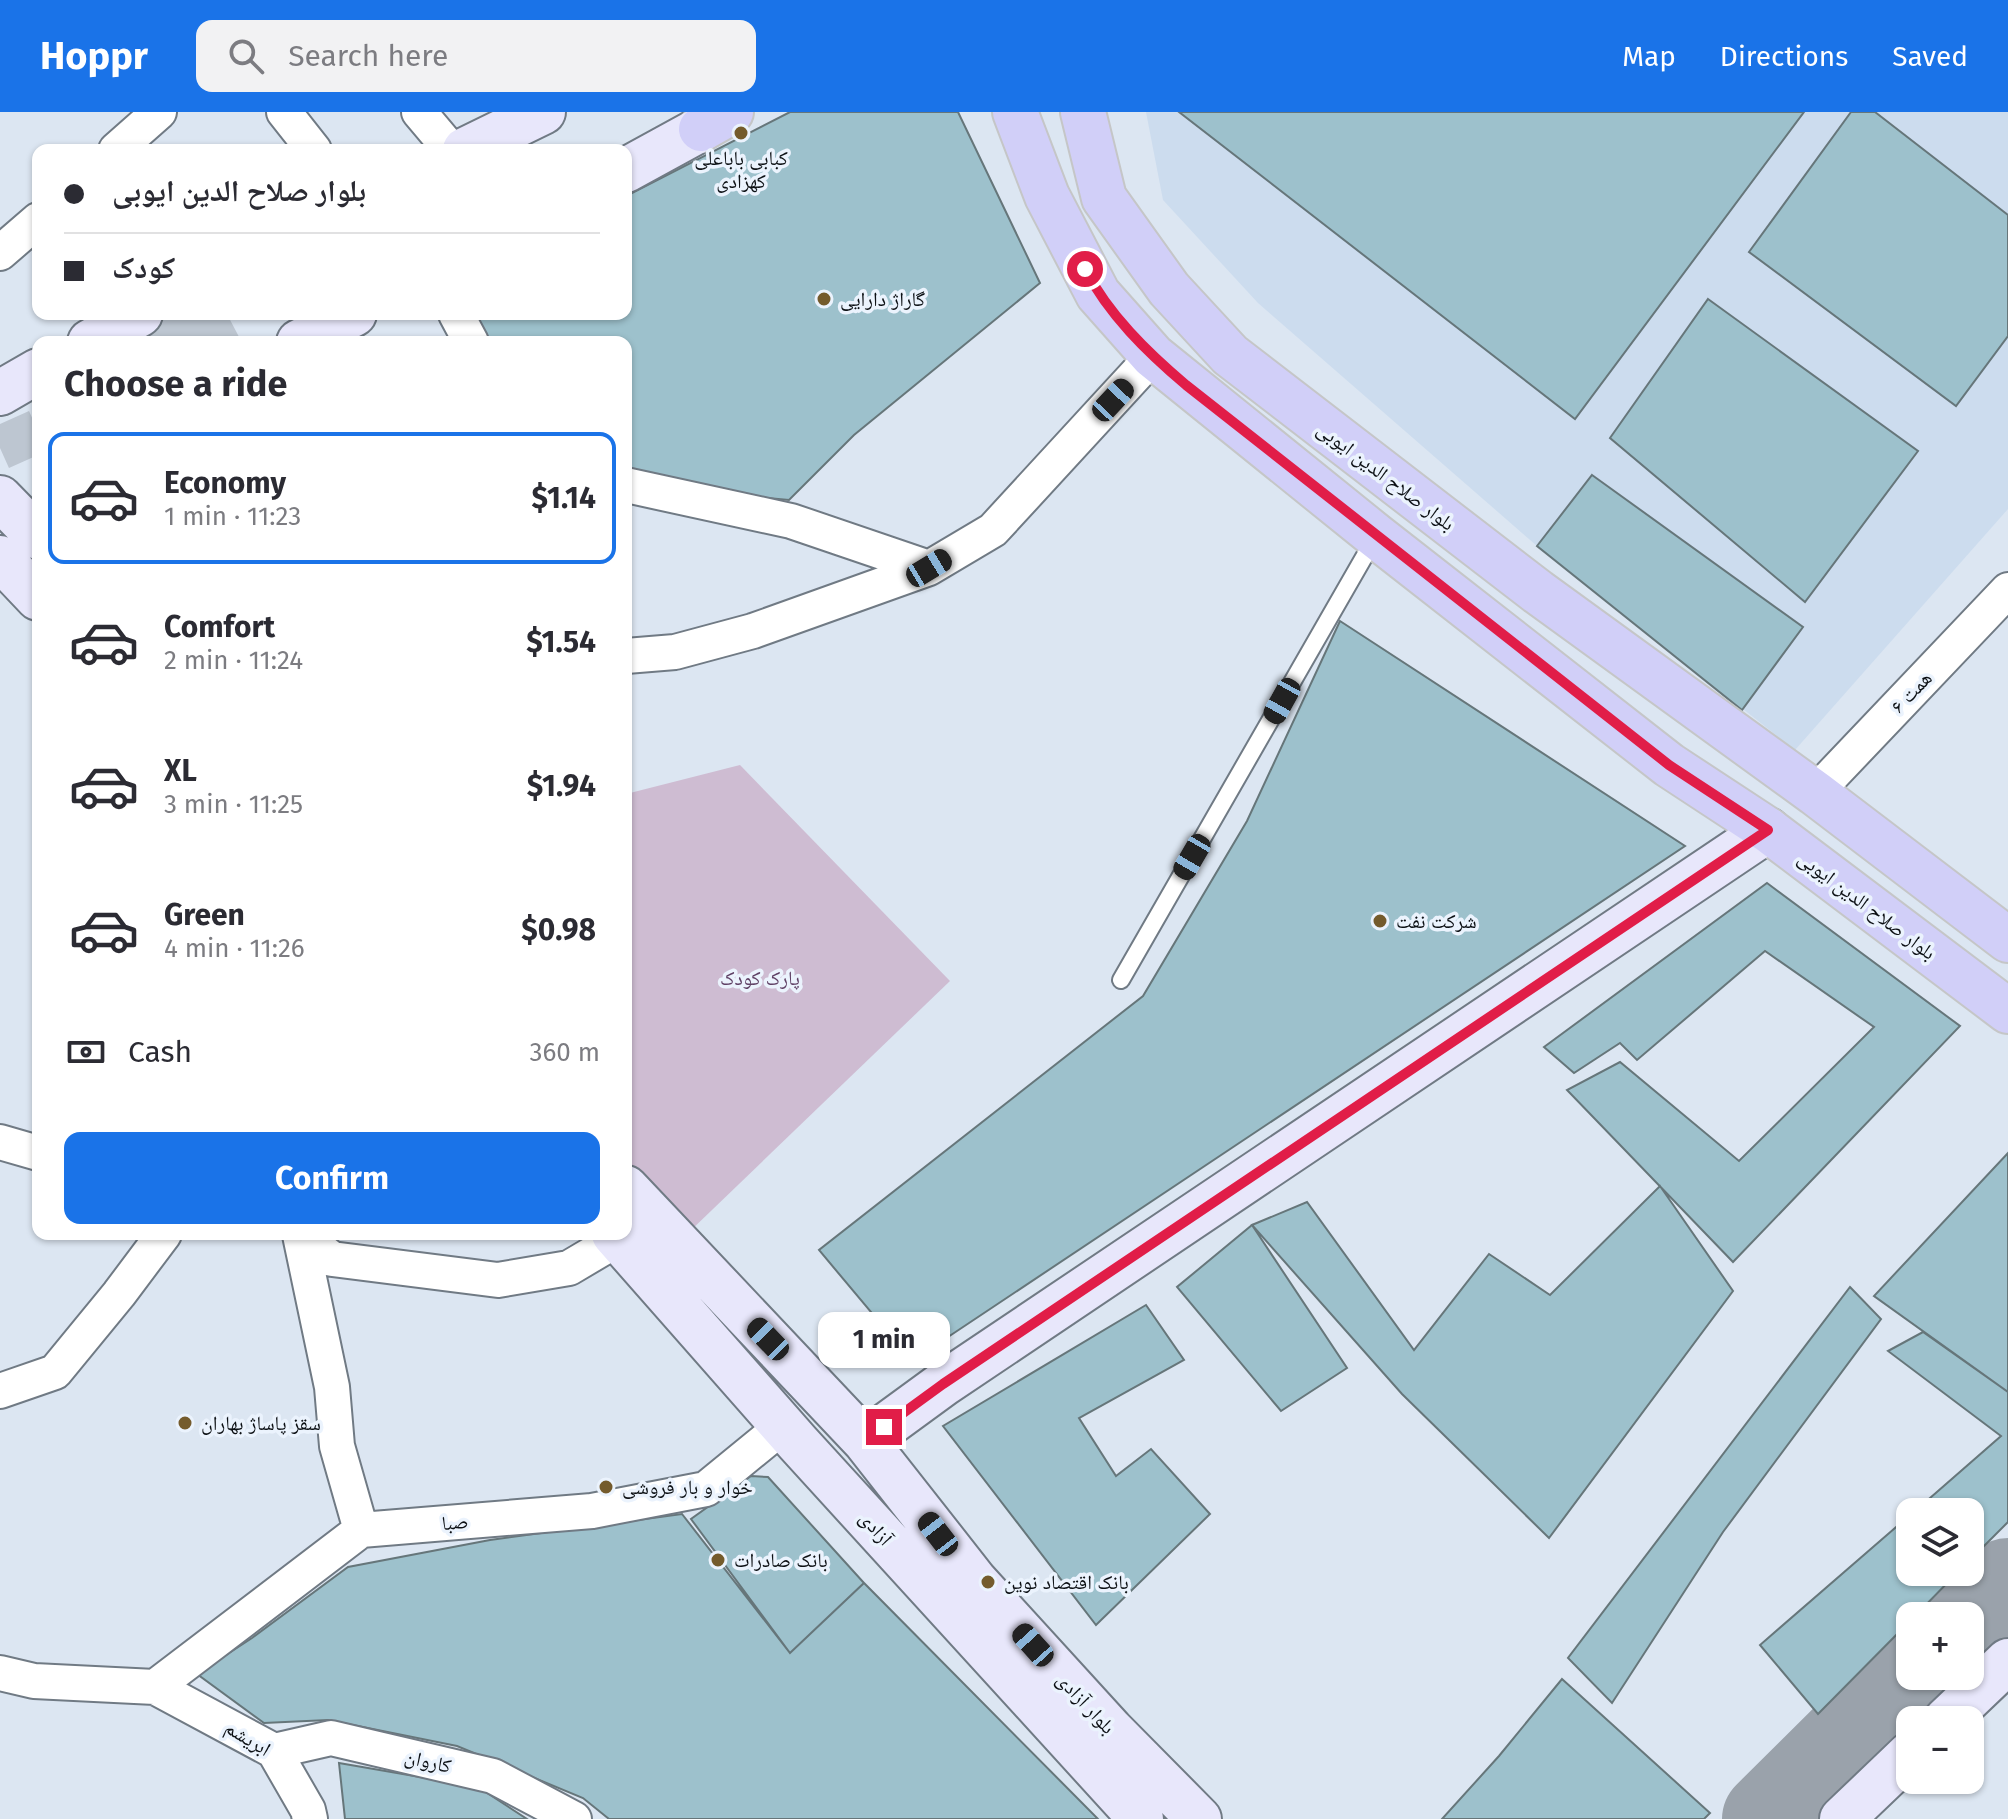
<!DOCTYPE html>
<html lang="en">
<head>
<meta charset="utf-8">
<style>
  :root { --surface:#fff; --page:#f2f2f3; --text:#2b2b33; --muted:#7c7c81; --line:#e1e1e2; --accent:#1a73e8 }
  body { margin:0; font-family:"Fira Sans","Noto Naskh Arabic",sans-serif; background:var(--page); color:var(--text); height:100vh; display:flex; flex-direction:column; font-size:30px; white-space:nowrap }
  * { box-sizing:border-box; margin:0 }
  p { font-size:26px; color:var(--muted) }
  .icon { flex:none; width:44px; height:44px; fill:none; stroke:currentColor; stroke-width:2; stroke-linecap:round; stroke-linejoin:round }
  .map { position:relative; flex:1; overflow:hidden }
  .details { position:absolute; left:32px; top:224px; width:600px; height:904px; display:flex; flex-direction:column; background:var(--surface); border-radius:16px; box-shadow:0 2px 6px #0004 }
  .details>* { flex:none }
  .guide { position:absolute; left:32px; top:32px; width:600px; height:176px; border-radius:16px; box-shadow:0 2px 6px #0004; display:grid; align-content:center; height:176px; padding:0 32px; background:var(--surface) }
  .controls { position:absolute; left:1896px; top:1386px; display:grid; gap:16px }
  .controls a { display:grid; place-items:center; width:88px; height:88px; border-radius:16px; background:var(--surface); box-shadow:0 2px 6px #0004; font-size:40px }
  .end { position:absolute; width:36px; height:36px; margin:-18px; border:10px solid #e11d48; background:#fff; box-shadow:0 0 0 4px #fff }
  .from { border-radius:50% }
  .bubble { position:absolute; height:56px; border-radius:16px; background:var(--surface); box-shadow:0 2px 6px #0004; font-size:26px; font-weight:700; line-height:56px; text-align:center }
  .car { position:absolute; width:24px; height:48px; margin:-24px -12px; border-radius:10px; box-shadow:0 0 6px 2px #0007; background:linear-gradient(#222 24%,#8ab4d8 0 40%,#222 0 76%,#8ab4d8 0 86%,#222 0) }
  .guide b { display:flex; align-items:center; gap:28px; height:76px; font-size:30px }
  .guide b+b { border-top:2px solid var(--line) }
  .guide i { width:20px; height:20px; background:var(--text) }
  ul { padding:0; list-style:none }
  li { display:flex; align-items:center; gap:24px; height:132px; margin:0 16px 12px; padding:0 16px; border:4px solid transparent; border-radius:16px }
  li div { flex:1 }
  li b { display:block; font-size:30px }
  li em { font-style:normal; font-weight:700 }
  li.current { border-color:var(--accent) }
  li>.icon { width:72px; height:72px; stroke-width:1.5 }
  h2 { padding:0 32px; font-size:36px; line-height:96px }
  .pay { display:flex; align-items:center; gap:20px; height:88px; padding:0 32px; font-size:30px }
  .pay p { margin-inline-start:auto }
  .cta { display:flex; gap:16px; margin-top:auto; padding:16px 32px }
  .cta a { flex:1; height:92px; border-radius:16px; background:var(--accent); color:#fff; font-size:32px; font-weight:700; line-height:92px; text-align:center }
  header { display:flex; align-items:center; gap:48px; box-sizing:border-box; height:112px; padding:0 40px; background:var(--accent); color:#fff }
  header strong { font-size:38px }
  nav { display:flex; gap:44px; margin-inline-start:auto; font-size:28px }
  .search { width:560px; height:72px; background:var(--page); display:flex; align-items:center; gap:20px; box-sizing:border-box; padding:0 28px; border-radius:16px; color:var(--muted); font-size:30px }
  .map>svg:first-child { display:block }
</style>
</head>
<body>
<header>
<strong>Hoppr</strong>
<div class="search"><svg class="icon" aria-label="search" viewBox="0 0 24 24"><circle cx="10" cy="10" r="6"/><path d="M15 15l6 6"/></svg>Search here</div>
<nav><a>Map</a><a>Directions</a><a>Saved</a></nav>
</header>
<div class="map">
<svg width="2008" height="1707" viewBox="0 0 2008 1707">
  <rect width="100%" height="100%" fill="#dce6f2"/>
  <path fill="#ccdcee" d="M 1146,0 L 2008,0 L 2008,397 L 1795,638 L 1537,434 L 1258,191 L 1163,88 Z"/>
  <path fill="#cebcd2" d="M 740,653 L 950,869 L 687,1122 L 626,1063 L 626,682 Z"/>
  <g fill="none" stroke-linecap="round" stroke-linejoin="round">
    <path stroke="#9aa2ab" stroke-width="96" d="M 1970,1510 L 2008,1474
      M 1770,1707 L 1914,1564"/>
  </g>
  <path fill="#9dc1cc" stroke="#66767a" stroke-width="2" d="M 790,0 L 958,0 L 1040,171 L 854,323 L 789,388 L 626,373 L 626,230 L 473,230 L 457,202 L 626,202 L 626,84 Z
    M 1179,0 L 1804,0 L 1575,307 Z
    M 1851,0 L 1875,0 L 2008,103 L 2008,224 L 1956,294 L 1749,140 Z
    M 1708,187 L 1918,339 L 1805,490 L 1610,326 Z
    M 1592,363 L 1803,515 L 1742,598 L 1537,434 Z
    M 1340,509 L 1685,734 L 912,1249 L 819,1138 L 1143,884 L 1247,709 Z
    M 1767,771 L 1960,914 L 1733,1150 L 1567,978 L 1620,950 L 1739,1049 L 1874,915 L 1765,839 L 1637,948 L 1620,931 L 1574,961 L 1544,935 Z
    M 2008,1041 L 2008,1280 L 1874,1184 Z
    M 1660,1074 L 1733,1179 L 1549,1426 L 1402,1282 L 1252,1113 L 1307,1090 L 1414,1238 L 1489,1142 L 1550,1183 Z
    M 1252,1113 L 1347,1256 L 1281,1299 L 1177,1175 Z
    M 1850,1175 L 1881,1207 L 1723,1420 L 1612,1591 L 1568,1546 Z
    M 1146,1193 L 1184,1248 L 1079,1306 L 1116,1364 L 1151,1337 L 1210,1402 L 1096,1513 L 943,1314 Z
    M 1923,1220 L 2008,1280 L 2008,1410 L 1970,1448 L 1970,1400 L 1914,1400 L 2001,1324 L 1888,1239 Z
    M 751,1364 L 768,1365 L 864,1471 L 790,1541 L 691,1407 Z
    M 682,1402 L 790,1541 L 864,1471 L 1098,1707 L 609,1707 L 583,1686 L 457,1634 L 328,1608 L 264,1611 L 197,1562 L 252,1526 L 348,1455 L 490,1428 Z
    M 1910,1403 L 1910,1460 L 1958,1460 L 1915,1504 L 1910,1504 L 1910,1509 L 1818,1602 L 1760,1533 Z
    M 1562,1567 L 1710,1701 L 1704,1707 L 1442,1707 L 1499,1644 Z
    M 339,1651 L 478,1675 L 527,1707 L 345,1707 Z"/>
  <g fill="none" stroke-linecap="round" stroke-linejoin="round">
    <path stroke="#bdc6d1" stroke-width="44" stroke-dasharray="44 22" stroke-linecap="butt" d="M 152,230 L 202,202
      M 192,230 L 245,202
      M 0,336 L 38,319"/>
    <defs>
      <path id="lane" d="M 1121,868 L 1375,426"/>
      <path id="street" d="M 284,0 L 314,38
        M 419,0 L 451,38
        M 116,38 L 159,0
        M 0,141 L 38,108
        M 456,202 L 471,230
        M 626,373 L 791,409 L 929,456 L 993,418 L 1153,244
        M 626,544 L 675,540 L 753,519 L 929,456
        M 1815,681 L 2008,478
        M 0,1030 L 38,1041
        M 300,1122 L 332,1147 L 498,1168 L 569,1156 L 618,1127
        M 300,1123 L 332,1275 L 337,1334 L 361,1418
        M 0,1279 L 55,1260 L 119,1182 L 164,1122
        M 0,1561 L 34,1569 L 155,1575 L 274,1639 L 308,1698 L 310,1707
        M 155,1575 L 361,1418 L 592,1399 L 706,1377 L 783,1314
        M 274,1639 L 331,1626 L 493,1664 L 574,1707"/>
      <path id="secondary" d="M 465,38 L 543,0
        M 626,58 L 701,17
        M 90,230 L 140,202
        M 299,230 L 354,202
        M 0,281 L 38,259
        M 0,386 L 38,425
        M 0,446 L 38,486
        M 626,1076 L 865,1329 L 975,1469 L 1111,1618 L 1199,1707
        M 614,1122 L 798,1331 L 1141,1707
        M 865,1329 L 943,1272 L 1768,718
        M 1946,1608 L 2008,1549
        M 1842,1707 L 1910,1642"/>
      <path id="primary" d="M 1015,0 L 1047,84 L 1098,182 L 1153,244 L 1376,424 L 1669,653 L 1768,718 L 2008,899
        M 1083,0 L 1104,86 L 1169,177 L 1230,243 L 1538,480 L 1815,681 L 2008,828
        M 701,17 L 731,0"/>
    </defs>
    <use href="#lane" stroke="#707a84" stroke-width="20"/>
    <use href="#street" stroke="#707a84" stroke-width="38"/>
    <use href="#secondary" stroke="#707a84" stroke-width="48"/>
    <use href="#primary" stroke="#c5c6c7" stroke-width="48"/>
    <use href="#lane" stroke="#fff" stroke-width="16"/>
    <use href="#street" stroke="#fff" stroke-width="34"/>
    <use href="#secondary" stroke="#e8e7fb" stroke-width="44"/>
    <use href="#primary" stroke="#d1cff8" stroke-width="44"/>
  </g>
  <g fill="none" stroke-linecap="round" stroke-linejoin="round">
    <path stroke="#e11d48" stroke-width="10" d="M 884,1315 L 943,1272 L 1768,718 L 1669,653 L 1186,273 C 1147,240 1109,203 1085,157"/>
  </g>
  <g fill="#745b2c" stroke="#ebf3fd" stroke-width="3">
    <circle cx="741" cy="21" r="8"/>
    <circle cx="824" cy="187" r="8"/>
    <circle cx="1380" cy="809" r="8"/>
    <circle cx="185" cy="1311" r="8"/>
    <circle cx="606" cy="1375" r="8"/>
    <circle cx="718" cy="1448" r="8"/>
    <circle cx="988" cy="1470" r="8"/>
  </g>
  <g text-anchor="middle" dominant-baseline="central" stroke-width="7" stroke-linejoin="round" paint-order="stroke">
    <g font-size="20" fill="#0c1014" stroke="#ebf3fd" text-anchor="start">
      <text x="741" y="46" text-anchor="middle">کبابی باباعلی<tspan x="741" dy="23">کهزادی</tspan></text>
      <text x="840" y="187">گاراژ دارایی</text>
      <text x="1396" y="809">شرکت نفت</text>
      <text x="201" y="1311">سقز پاساژ بهاران</text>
      <text x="622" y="1375">خوار و بار فروشی</text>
      <text x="734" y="1448">بانک صادرات</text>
      <text x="1004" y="1470">بانک اقتصاد نوین</text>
    </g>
    <g font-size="20" fill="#0c1014" stroke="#ebf3fd">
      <text transform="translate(1386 364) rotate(37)">بلوار صلاح الدین ایوبی</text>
      <text transform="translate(1911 580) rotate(-46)">همت ۶</text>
      <text transform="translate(1867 793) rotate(37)">بلوار صلاح الدین ایوبی</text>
      <text transform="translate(455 1410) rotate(-5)">صبا</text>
      <text transform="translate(876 1416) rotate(48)">آزادی</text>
      <text transform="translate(1086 1591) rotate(47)">بلوار آزادی</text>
      <text transform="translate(248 1626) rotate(31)">ابریشم</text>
      <text transform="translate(428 1649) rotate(13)">کاروان</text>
    </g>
    <g font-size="20" fill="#5f4065" stroke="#ebf3fd">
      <text x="760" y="866">پارک کودک</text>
    </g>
  </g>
</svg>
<div class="controls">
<a><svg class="icon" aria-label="layers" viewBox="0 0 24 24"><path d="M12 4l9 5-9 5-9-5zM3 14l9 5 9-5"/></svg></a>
<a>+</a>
<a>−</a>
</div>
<i class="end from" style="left:1085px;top:157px"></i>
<i class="end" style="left:884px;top:1315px"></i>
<div class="bubble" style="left:818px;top:1200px;width:132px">1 min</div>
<i class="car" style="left:1113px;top:288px;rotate:43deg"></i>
<i class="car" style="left:929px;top:456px;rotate:59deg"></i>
<i class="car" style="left:1282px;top:589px;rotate:209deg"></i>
<i class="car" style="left:1192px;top:745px;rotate:210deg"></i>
<i class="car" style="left:768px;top:1227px;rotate:316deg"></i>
<i class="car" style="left:938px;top:1422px;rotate:322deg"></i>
<i class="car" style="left:1033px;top:1533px;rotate:318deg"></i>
<div class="guide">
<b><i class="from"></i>بلوار صلاح الدین ایوبی</b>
<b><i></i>کودک</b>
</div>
<section class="details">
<h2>Choose a ride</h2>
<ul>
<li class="current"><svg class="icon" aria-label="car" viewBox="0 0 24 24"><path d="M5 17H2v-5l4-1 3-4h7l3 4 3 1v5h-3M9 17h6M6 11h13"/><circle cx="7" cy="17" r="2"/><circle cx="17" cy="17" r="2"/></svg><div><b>Economy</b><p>1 min · 11:23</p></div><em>$1.14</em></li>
<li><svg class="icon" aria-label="car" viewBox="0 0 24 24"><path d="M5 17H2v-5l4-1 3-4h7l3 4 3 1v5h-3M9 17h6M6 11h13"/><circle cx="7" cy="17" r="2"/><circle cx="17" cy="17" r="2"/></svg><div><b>Comfort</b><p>2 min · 11:24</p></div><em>$1.54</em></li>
<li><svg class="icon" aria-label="car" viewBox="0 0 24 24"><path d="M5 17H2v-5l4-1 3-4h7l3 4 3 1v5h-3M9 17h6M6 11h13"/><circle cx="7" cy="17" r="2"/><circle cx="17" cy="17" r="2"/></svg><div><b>XL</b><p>3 min · 11:25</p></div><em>$1.94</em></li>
<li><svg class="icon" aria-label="car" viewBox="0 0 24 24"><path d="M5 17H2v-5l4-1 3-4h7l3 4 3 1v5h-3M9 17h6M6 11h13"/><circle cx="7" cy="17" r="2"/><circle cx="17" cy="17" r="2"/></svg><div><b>Green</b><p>4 min · 11:26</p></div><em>$0.98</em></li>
</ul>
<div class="pay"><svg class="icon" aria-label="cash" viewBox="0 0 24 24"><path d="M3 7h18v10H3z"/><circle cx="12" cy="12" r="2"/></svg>Cash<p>360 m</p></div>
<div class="cta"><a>Confirm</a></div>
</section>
</div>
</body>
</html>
